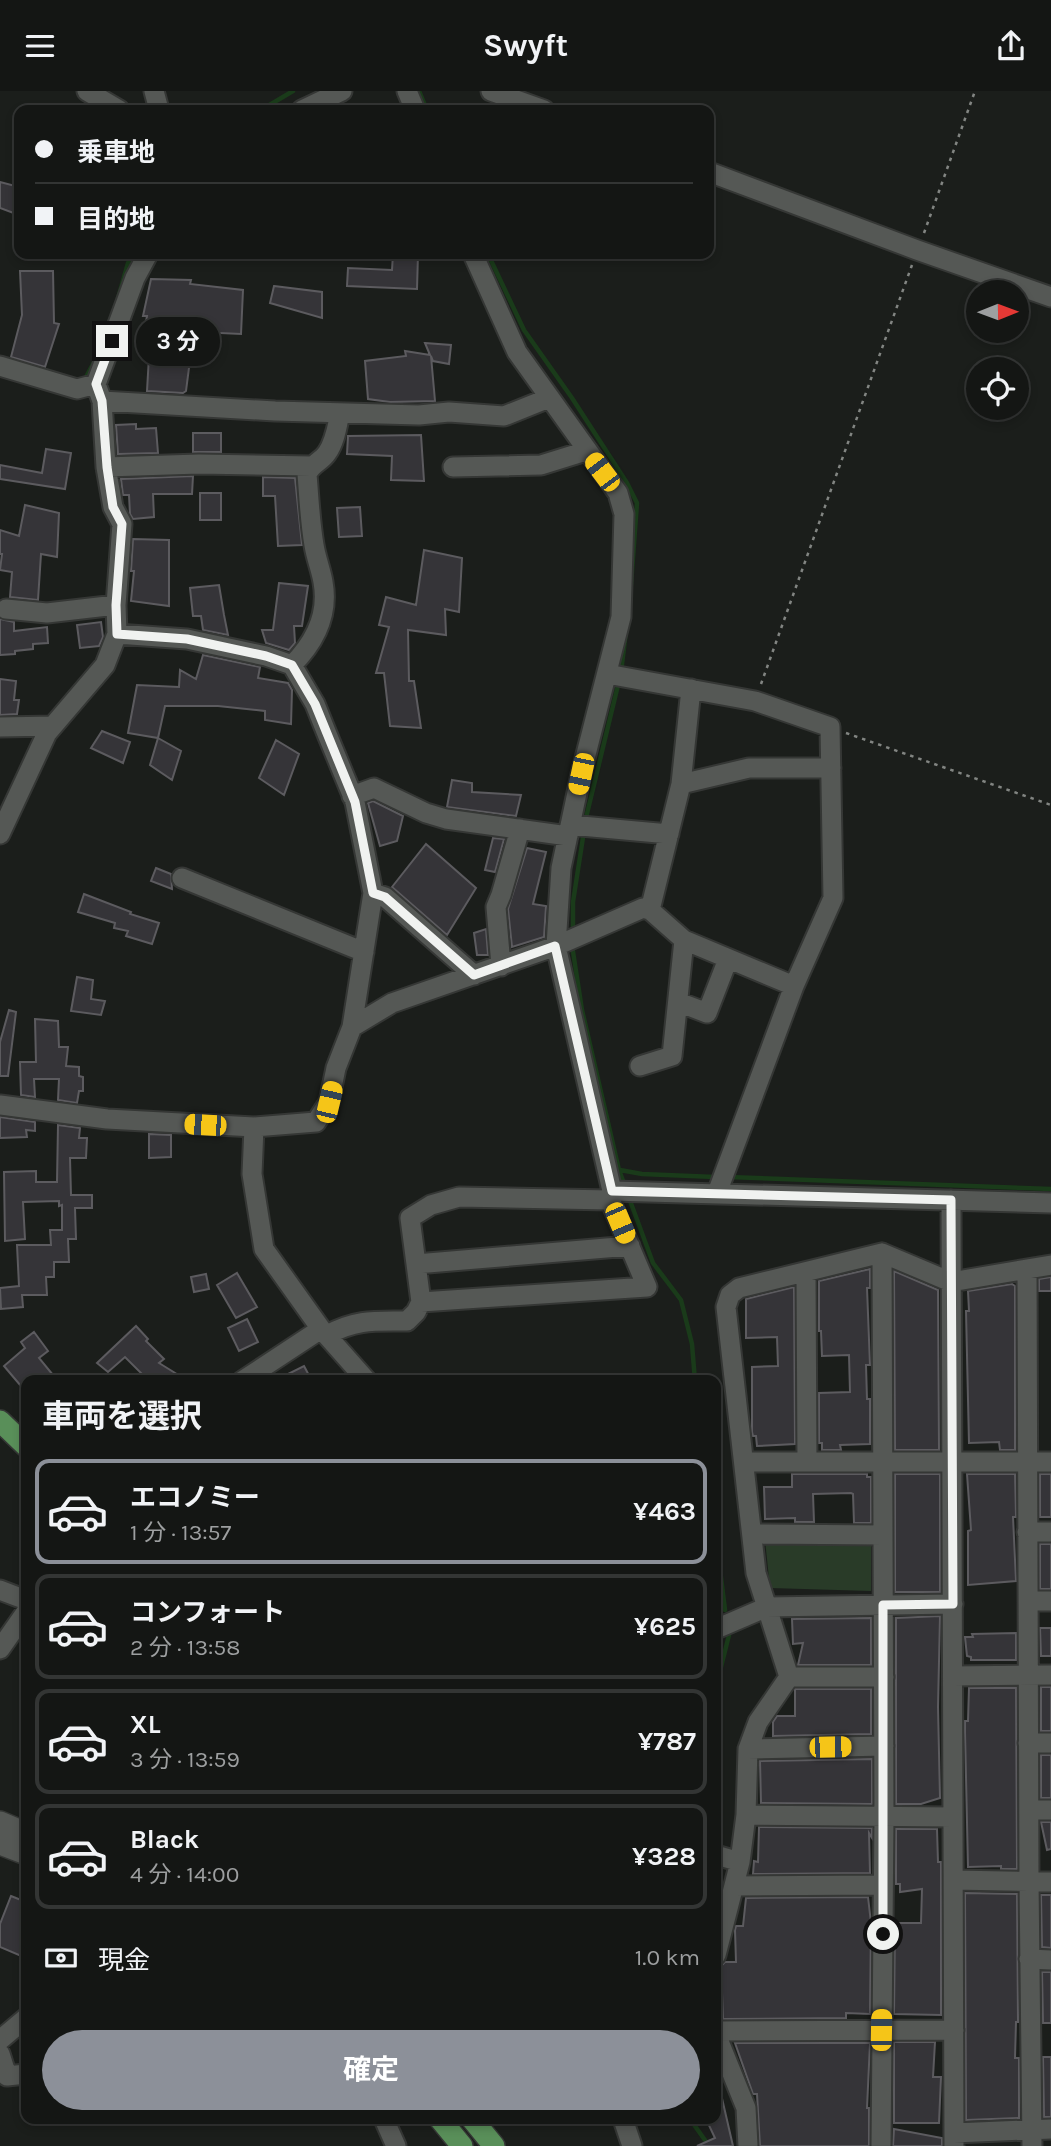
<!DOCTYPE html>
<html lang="ja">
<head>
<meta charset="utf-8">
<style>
  :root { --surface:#141614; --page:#212322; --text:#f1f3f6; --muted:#9d9fa0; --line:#333534; --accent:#8c9099 }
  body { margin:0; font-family:Karla,"Noto Sans JP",sans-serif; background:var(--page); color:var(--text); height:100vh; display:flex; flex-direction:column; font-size:26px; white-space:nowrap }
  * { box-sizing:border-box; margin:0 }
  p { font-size:23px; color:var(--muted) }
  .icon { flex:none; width:38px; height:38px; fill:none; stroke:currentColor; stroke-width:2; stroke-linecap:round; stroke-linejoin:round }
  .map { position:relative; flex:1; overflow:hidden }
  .side { position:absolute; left:21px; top:1284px; width:700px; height:749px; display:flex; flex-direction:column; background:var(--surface); border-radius:14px; box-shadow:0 4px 10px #0003,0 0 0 2px var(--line) }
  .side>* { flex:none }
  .hud { position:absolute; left:14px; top:14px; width:700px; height:154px; border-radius:14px; box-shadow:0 4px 10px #0003,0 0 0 2px var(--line); display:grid; align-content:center; height:154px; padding:0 21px; background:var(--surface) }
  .needle { width:46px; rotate:89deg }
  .buttons { position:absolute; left:966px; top:189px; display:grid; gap:14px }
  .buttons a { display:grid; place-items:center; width:63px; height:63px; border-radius:50%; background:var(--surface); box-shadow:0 4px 10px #0003,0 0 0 2px var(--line); font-size:35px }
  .end { position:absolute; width:32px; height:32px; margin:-16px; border:9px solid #f0f2f0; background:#111; box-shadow:0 0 0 4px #111 }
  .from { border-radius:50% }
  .bubble { position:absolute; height:49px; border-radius:24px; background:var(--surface); box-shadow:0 4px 10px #0003,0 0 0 2px var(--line); font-size:23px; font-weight:700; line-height:49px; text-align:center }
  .car { position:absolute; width:21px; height:42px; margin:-21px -10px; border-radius:9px; box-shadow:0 0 5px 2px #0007; background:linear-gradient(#f5c518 24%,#345 0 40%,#f5c518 0 76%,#345 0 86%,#f5c518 0) }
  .hud b { display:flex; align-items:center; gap:24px; height:66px; font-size:26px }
  .hud b+b { border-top:2px solid var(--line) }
  .hud i { width:18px; height:18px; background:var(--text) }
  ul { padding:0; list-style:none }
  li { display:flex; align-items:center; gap:21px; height:105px; margin:0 14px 10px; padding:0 7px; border:4px solid var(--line); border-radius:14px }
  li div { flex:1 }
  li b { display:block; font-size:26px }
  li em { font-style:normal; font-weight:700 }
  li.current { border-color:var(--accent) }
  li>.icon { width:63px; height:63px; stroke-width:1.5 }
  h2 { padding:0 21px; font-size:32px; line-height:84px }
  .pay { display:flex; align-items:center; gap:18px; height:77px; padding:0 21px; font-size:26px }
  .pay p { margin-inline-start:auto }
  .primary-button { display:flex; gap:14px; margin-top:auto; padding:14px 21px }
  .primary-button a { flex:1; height:80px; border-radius:42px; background:var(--accent); color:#fff; font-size:28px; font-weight:700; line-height:80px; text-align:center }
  header { display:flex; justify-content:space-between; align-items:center; height:91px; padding:0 21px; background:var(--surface); font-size:32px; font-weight:700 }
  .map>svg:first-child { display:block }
</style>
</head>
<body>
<header><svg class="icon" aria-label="menu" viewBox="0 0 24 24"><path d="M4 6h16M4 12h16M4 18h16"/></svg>Swyft<svg class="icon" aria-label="share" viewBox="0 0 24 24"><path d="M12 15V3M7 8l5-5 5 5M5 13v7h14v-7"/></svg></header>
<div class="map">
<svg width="1051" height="2055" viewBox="0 0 1051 2055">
  <rect width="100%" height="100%" fill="#1b1e1b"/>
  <path fill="#293b28" d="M 765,1449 L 871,1451 L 871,1500 L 770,1497 Z"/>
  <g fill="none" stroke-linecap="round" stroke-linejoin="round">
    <path stroke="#1a3b1a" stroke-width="4.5" d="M 419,0 L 427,19
      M 261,19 L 293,0
      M 488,163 L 524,239 L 572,307 L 627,392 L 637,412 L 631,494
      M 118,207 L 128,172 L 133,163
      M 85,288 L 94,271
      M 621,581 L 626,541
      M 585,731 L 619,590
      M 573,842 L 573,811 L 584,740
      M 572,854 L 582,919 L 619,1079 L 625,1095
      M 620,1079 L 642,1083 L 715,1086
      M 728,1086 L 1051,1098
      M 629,1107 L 653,1172 L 681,1209 L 692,1253 L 695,1290
      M 716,1445 L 725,1519
      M 716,1589 L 719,1584 L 729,1544
      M 690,2028 L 707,2052 L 706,2055"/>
  </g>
  <path fill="#353438" stroke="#5c5b5f" stroke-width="2" d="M 0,91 L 19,96 L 19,124 L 0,117 Z
    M 393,163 L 418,163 L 417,198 L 347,195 L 348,177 L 392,179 Z
    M 20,180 L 53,180 L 54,232 L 59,233 L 45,276 L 11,266 L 22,224 Z
    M 151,188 L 191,189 L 190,193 L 243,199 L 241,243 L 199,241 L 198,270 L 190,269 L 186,300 L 183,302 L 147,300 L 149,265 L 140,264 L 147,225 L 143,225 Z
    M 274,195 L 322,201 L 322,227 L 270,212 Z
    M 425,252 L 451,254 L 449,273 L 433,270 L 431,265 L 435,310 L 390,311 L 368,308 L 365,270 L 406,265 L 405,260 L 430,264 Z
    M 136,333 L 136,338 L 156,337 L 158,362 L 118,363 L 116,334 Z
    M 193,342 L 221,342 L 221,361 L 193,361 Z
    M 421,344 L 424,390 L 391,389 L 392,365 L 347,363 L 348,345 Z
    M 46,358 L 71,362 L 65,398 L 0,388 L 0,374 L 42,382 Z
    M 193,385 L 192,403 L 153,403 L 154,426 L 133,428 L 130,423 L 129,404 L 123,404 L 121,388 Z
    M 263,386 L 295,387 L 302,454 L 278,455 L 275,405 L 263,405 Z
    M 200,402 L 221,402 L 221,429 L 200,429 Z
    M 25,414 L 59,422 L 57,466 L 41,463 L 38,509 L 10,506 L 12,481 L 0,479 L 2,463 L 0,463 L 0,439 L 19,445 Z
    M 360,416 L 362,445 L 339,446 L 337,417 Z
    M 133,448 L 169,449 L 169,515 L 131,510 L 134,480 L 131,480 Z
    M 424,459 L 462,467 L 459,521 L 445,518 L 446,544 L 408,539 L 409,590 L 414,590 L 421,637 L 390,635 L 384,582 L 376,582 L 389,536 L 379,534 L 386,506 L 416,514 Z
    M 279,492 L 308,495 L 302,535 L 294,535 L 295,552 L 289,559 L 266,552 L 262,539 L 273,539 Z
    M 219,494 L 224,524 L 228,544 L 203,539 L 201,525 L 193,525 L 190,497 Z
    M 0,528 L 14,531 L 14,540 L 47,536 L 48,552 L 33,553 L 33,558 L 15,560 L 15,563 L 0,564 Z
    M 101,531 L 103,546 L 99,555 L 80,557 L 77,534 Z
    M 203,564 L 260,576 L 258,587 L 288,592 L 292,599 L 291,633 L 265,629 L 265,620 L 218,615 L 165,615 L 158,647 L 128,642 L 137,594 L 179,596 L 180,579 L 196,588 Z
    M 0,588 L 16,590 L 14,609 L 19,609 L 17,623 L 0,624 Z
    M 102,640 L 130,651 L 123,672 L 91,657 Z
    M 158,647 L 181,660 L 172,689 L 150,674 Z
    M 276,649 L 299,663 L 284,704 L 259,687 Z
    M 452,689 L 472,692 L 472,701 L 521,704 L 516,725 L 447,716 Z
    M 373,710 L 403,725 L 397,750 L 380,755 L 368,712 Z
    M 493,747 L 504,748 L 495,781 L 485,779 Z
    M 426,753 L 476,797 L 447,844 L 392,796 Z
    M 527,757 L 546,761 L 533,813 L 546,815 L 544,846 L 512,856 L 508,818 Z
    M 156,777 L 171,783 L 172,798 L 151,790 Z
    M 84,803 L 131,821 L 130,823 L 159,832 L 152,853 L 126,845 L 128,840 L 114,837 L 115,832 L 78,821 Z
    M 486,838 L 488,864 L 477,864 L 474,842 Z
    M 77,886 L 93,889 L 91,908 L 105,910 L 101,924 L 71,920 Z
    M 9,919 L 16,921 L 8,985 L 0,985 L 0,951 Z
    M 35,928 L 58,930 L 59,956 L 68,956 L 66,975 L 79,976 L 79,985 L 83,986 L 83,1000 L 79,1000 L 77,1012 L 58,1009 L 59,988 L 34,988 L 35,1006 L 21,1004 L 20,971 L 36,971 Z
    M 0,1026 L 35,1031 L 35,1040 L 26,1039 L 27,1046 L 0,1047 Z
    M 58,1034 L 80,1037 L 79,1047 L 87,1047 L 86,1067 L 70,1067 L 71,1104 L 92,1104 L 92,1117 L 75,1117 L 76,1148 L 68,1148 L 69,1171 L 54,1171 L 54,1186 L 46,1186 L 47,1204 L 22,1204 L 23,1216 L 1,1218 L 0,1197 L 19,1195 L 17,1154 L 51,1154 L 50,1139 L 62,1139 L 62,1114 L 59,1115 L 59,1110 L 23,1111 L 25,1148 L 5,1150 L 4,1081 L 36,1080 L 36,1091 L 57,1091 Z
    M 149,1043 L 171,1044 L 171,1066 L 149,1067 Z
    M 870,1178 L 870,1197 L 867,1197 L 870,1274 L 866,1274 L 867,1308 L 870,1308 L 870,1353 L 840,1354 L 841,1359 L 822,1359 L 822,1352 L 819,1352 L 819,1302 L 850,1301 L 849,1264 L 822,1265 L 821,1240 L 819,1240 L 819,1190 Z
    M 894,1180 L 938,1199 L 939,1359 L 895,1359 Z
    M 237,1182 L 257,1216 L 236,1227 L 217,1194 Z
    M 206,1183 L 209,1198 L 194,1201 L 191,1186 Z
    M 1051,1186 L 1051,1200 L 1039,1200 L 1039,1188 Z
    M 1012,1193 L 1015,1195 L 1015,1359 L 1000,1359 L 999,1351 L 969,1352 L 966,1220 L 969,1220 L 968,1200 Z
    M 794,1196 L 795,1353 L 757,1355 L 756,1345 L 753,1345 L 752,1341 L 752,1276 L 778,1275 L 777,1246 L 746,1247 L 746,1208 Z
    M 247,1228 L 258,1251 L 239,1260 L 228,1237 Z
    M 136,1235 L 148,1248 L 146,1250 L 164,1268 L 159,1272 L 188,1290 L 149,1290 L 125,1266 L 108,1281 L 97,1272 Z
    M 34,1241 L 48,1260 L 39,1267 L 53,1284 L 47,1290 L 26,1290 L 26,1301 L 4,1275 L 25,1257 L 21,1251 Z
    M 304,1275 L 312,1290 L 274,1290 Z
    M 792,1383 L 867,1383 L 867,1386 L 871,1386 L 871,1432 L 854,1432 L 853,1403 L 851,1402 L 813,1403 L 814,1431 L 795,1431 L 795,1427 L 765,1428 L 764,1396 L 792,1396 Z
    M 895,1383 L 940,1383 L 940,1501 L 895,1501 Z
    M 967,1383 L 1015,1383 L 1016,1426 L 1013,1426 L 1016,1490 L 968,1494 L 968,1440 L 971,1439 Z
    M 1040,1383 L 1051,1383 L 1051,1426 L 1040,1426 Z
    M 1040,1453 L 1051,1453 L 1051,1498 L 1040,1498 Z
    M 940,1525 L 938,1616 L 940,1707 L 921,1713 L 896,1713 L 896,1527 Z
    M 871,1527 L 871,1574 L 798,1574 L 803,1552 L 793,1553 L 792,1528 Z
    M 1040,1537 L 1051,1537 L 1051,1565 L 1041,1565 Z
    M 1016,1542 L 1016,1569 L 971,1569 L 971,1566 L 967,1565 L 965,1546 L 973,1546 L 972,1543 Z
    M 1041,1596 L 1051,1596 L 1051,1640 L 1041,1640 Z
    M 969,1597 L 1016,1597 L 1017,1778 L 1001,1778 L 1001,1775 L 968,1776 L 965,1641 L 965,1630 L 968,1630 Z
    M 795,1598 L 871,1598 L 871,1643 L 773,1645 L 773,1631 L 777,1625 L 795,1625 Z
    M 1041,1664 L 1051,1664 L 1051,1707 L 1041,1707 Z
    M 872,1668 L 872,1713 L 761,1712 L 760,1670 Z
    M 1041,1731 L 1051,1731 L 1051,1758 L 1047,1759 Z
    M 759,1736 L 872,1737 L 872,1747 L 869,1742 L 870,1782 L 753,1783 L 754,1770 L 758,1771 Z
    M 896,1738 L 937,1738 L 938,1771 L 941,1771 L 941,1924 L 894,1923 L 895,1832 L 921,1832 L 922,1798 L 900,1801 L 900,1793 L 896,1793 Z
    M 965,1802 L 1017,1803 L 1018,1931 L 1016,1931 L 1015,1967 L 1019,1967 L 1019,2027 L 966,2029 Z
    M 1041,1804 L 1051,1804 L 1051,1857 L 1042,1856 Z
    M 11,1805 L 26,1811 L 26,1867 L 0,1856 L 0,1833 Z
    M 868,1806 L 871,1832 L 870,1923 L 846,1922 L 846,1927 L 723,1928 L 721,1875 L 725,1871 L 736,1871 L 735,1839 L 736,1835 L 743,1835 L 746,1807 Z
    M 1042,1881 L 1051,1881 L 1051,1932 L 1043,1932 Z
    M 894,1951 L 935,1951 L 933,1986 L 941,1986 L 939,2032 L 894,2032 Z
    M 735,1952 L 870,1952 L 867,2017 L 869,2017 L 869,2055 L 760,2055 L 757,2003 L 753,2003 Z
    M 1043,1966 L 1051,1966 L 1051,2026 L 1044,2026 Z
    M 721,2003 L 733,2055 L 697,2055 L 715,2047 L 706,2028 L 716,2028 L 716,2004 Z
    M 894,2038 L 942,2047 L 942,2055 L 893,2055 Z"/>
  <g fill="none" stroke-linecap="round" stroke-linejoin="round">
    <defs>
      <path id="street" d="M 87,0 L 119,19
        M 154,0 L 159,19
        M 407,0 L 415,19
        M 491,0 L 544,19
        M 302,19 L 342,0
        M 709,81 L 917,159 L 1051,206
        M 473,163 L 517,261 L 618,402 L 624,423 L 621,526 L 581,683 L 561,777 L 556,855 L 612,1100 L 1051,1112
        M 0,275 L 77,298 L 96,293
        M 102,310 L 275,320 L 419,324 L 449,321 L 504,325 L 549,307
        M 106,376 L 199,373 L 311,375
        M 453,376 L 541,374 L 586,360
        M 6,518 L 47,522 L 116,514
        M 292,574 C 314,552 329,524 323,491 C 321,479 316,467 314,454 C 310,431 309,407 307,383 C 312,372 321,371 327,362 C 335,351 337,336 340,322
        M 607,583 L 755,610 L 830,636 L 833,807 L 794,895 L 717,1102
        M 0,636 L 53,635
        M 681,693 L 691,598
        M 352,705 L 374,697 L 426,722 L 446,728 L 568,745
        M 570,734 L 669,743
        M 0,743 L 47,642 L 105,574 L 117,543 L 116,514 L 122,433 L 113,416 L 106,376 L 102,310 L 96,293 L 135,187 L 148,163
        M 182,787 L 364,861
        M 373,802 L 385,806 L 474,884
        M 650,819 L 681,693 L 749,677 L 831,677
        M 501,875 L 496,816 L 501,804 L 520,738
        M 678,911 L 707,922 L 728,868
        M 352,936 L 392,912 L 556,855 L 643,817 L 650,819 L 684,849 L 794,895
        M 640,975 L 672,965 L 684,849
        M 0,1014 L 107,1028 L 254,1036 L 316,1031 L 329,1011 L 336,977 L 352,936 L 373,802 L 355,711 L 327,643 L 315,613 L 292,574 L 266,565 L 187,548 L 117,543
        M 254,1036 L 252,1083 L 264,1158 L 321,1238 L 367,1290
        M 951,1109 L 954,2055
        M 416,1173 L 630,1155
        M 1027,1178 L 1029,1790 L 1032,2055
        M 806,1181 L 807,1371
        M 421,1211 L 647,1196 L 610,1109 L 612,1100
        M 327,1244 C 356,1228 375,1230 407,1230 L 416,1221 L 421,1211 L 410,1127 L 431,1114 L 459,1106 L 610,1109
        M 242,1290 L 321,1238
        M 744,1371 L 1051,1371
        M 1027,1441 L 1051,1441
        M 752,1443 L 883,1444
        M 0,1499 L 26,1509
        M 1028,1510 L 1051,1510
        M 716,1538 L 767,1516 L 953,1513
        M 0,1558 L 26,1521
        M 953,1585 L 1051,1584
        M 789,1586 L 884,1586
        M 1028,1652 L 1051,1652
        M 748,1658 L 884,1655
        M 1029,1719 L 1051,1719
        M 746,1724 L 953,1726
        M 716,1764 L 740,1771
        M 954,1789 L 1051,1791
        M 734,1795 L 883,1794
        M 716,1864 L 740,1771 L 746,1724 L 748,1658 L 758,1631 L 789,1586 L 756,1482 L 726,1216 L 730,1204 L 739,1197 L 882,1162 L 951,1191 L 1051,1174
        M 1029,1868 L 1051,1869
        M 716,1940 L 954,1939
        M 716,1943 L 746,2017 L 748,2055
        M 0,1949 L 26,1927
        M 0,1963 L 7,1985 L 26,1983
        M 384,2028 L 396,2055
        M 623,2028 L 632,2055
        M 954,2042 L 1051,2038
        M 881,2055 L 884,1726 L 882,1162"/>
      <path id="secondary" d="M 0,1731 L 26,1742
        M 0,1753 L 26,1763"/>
      <path id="primary" d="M 0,1330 L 26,1355
        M 440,2028 L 462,2055
        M 472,2028 L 494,2055"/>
    </defs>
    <use href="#street" stroke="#353735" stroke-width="23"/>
    <use href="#secondary" stroke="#353735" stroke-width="24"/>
    <use href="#primary" stroke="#353735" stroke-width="24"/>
    <path stroke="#828582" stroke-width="2.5" stroke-dasharray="3.5 5" stroke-linecap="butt" d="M 924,142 L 975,0
      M 761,593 L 912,174
      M 846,642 L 1051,714"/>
    <use href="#street" stroke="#555855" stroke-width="19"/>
    <use href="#secondary" stroke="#555855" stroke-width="21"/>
    <use href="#primary" stroke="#598f59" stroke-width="21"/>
  </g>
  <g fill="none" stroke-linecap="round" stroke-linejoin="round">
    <path stroke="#f0f2f0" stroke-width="9" d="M 112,250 L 96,293 L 102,310 L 107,376 L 113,416 L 122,433 L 116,514 L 117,543 L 187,548 L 266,565 L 292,574 L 315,613 L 355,711 L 373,802 L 385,806 L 474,884 L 555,855 L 612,1100 L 951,1109 L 953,1513 L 883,1514 L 883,1843"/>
  </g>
</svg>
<div class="buttons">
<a><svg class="needle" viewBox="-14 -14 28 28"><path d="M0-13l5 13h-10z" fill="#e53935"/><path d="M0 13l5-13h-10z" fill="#9d9fa0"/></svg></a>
<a><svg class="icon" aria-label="locate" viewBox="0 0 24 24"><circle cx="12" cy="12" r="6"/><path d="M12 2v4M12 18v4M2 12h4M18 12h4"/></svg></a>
</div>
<i class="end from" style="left:883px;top:1843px"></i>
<i class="end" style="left:112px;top:250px"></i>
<div class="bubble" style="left:136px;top:226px;width:84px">3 分</div>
<i class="car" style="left:602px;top:381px;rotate:323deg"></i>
<i class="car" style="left:581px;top:683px;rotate:192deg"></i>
<i class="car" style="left:329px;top:1011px;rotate:13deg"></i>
<i class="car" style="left:205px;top:1034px;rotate:273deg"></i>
<i class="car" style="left:620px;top:1132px;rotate:157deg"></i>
<i class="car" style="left:830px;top:1656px;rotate:89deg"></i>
<i class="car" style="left:881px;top:1939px;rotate:1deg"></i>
<div class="hud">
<b><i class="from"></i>乗車地</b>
<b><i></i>目的地</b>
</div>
<section class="side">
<h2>車両を選択</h2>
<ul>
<li class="current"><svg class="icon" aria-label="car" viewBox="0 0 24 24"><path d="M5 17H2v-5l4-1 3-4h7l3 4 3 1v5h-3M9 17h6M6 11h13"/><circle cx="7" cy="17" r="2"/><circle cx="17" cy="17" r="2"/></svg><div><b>エコノミー</b><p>1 分 · 13:57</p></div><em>¥463</em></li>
<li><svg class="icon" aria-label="car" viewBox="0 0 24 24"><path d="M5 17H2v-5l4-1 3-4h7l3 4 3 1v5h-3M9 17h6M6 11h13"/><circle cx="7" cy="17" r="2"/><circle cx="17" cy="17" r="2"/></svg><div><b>コンフォート</b><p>2 分 · 13:58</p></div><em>¥625</em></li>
<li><svg class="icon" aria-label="car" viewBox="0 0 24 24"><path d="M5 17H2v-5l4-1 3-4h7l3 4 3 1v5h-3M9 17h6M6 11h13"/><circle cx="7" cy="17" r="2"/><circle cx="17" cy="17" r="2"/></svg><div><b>XL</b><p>3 分 · 13:59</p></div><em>¥787</em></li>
<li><svg class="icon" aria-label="car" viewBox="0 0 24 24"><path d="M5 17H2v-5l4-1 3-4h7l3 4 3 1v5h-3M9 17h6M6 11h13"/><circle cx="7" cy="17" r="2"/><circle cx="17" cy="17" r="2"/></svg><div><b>Black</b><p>4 分 · 14:00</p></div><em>¥328</em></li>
</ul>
<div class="pay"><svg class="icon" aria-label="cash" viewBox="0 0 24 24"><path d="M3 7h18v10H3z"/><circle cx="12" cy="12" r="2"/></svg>現金<p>1.0 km</p></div>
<div class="primary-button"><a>確定</a></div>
</section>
</div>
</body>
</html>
